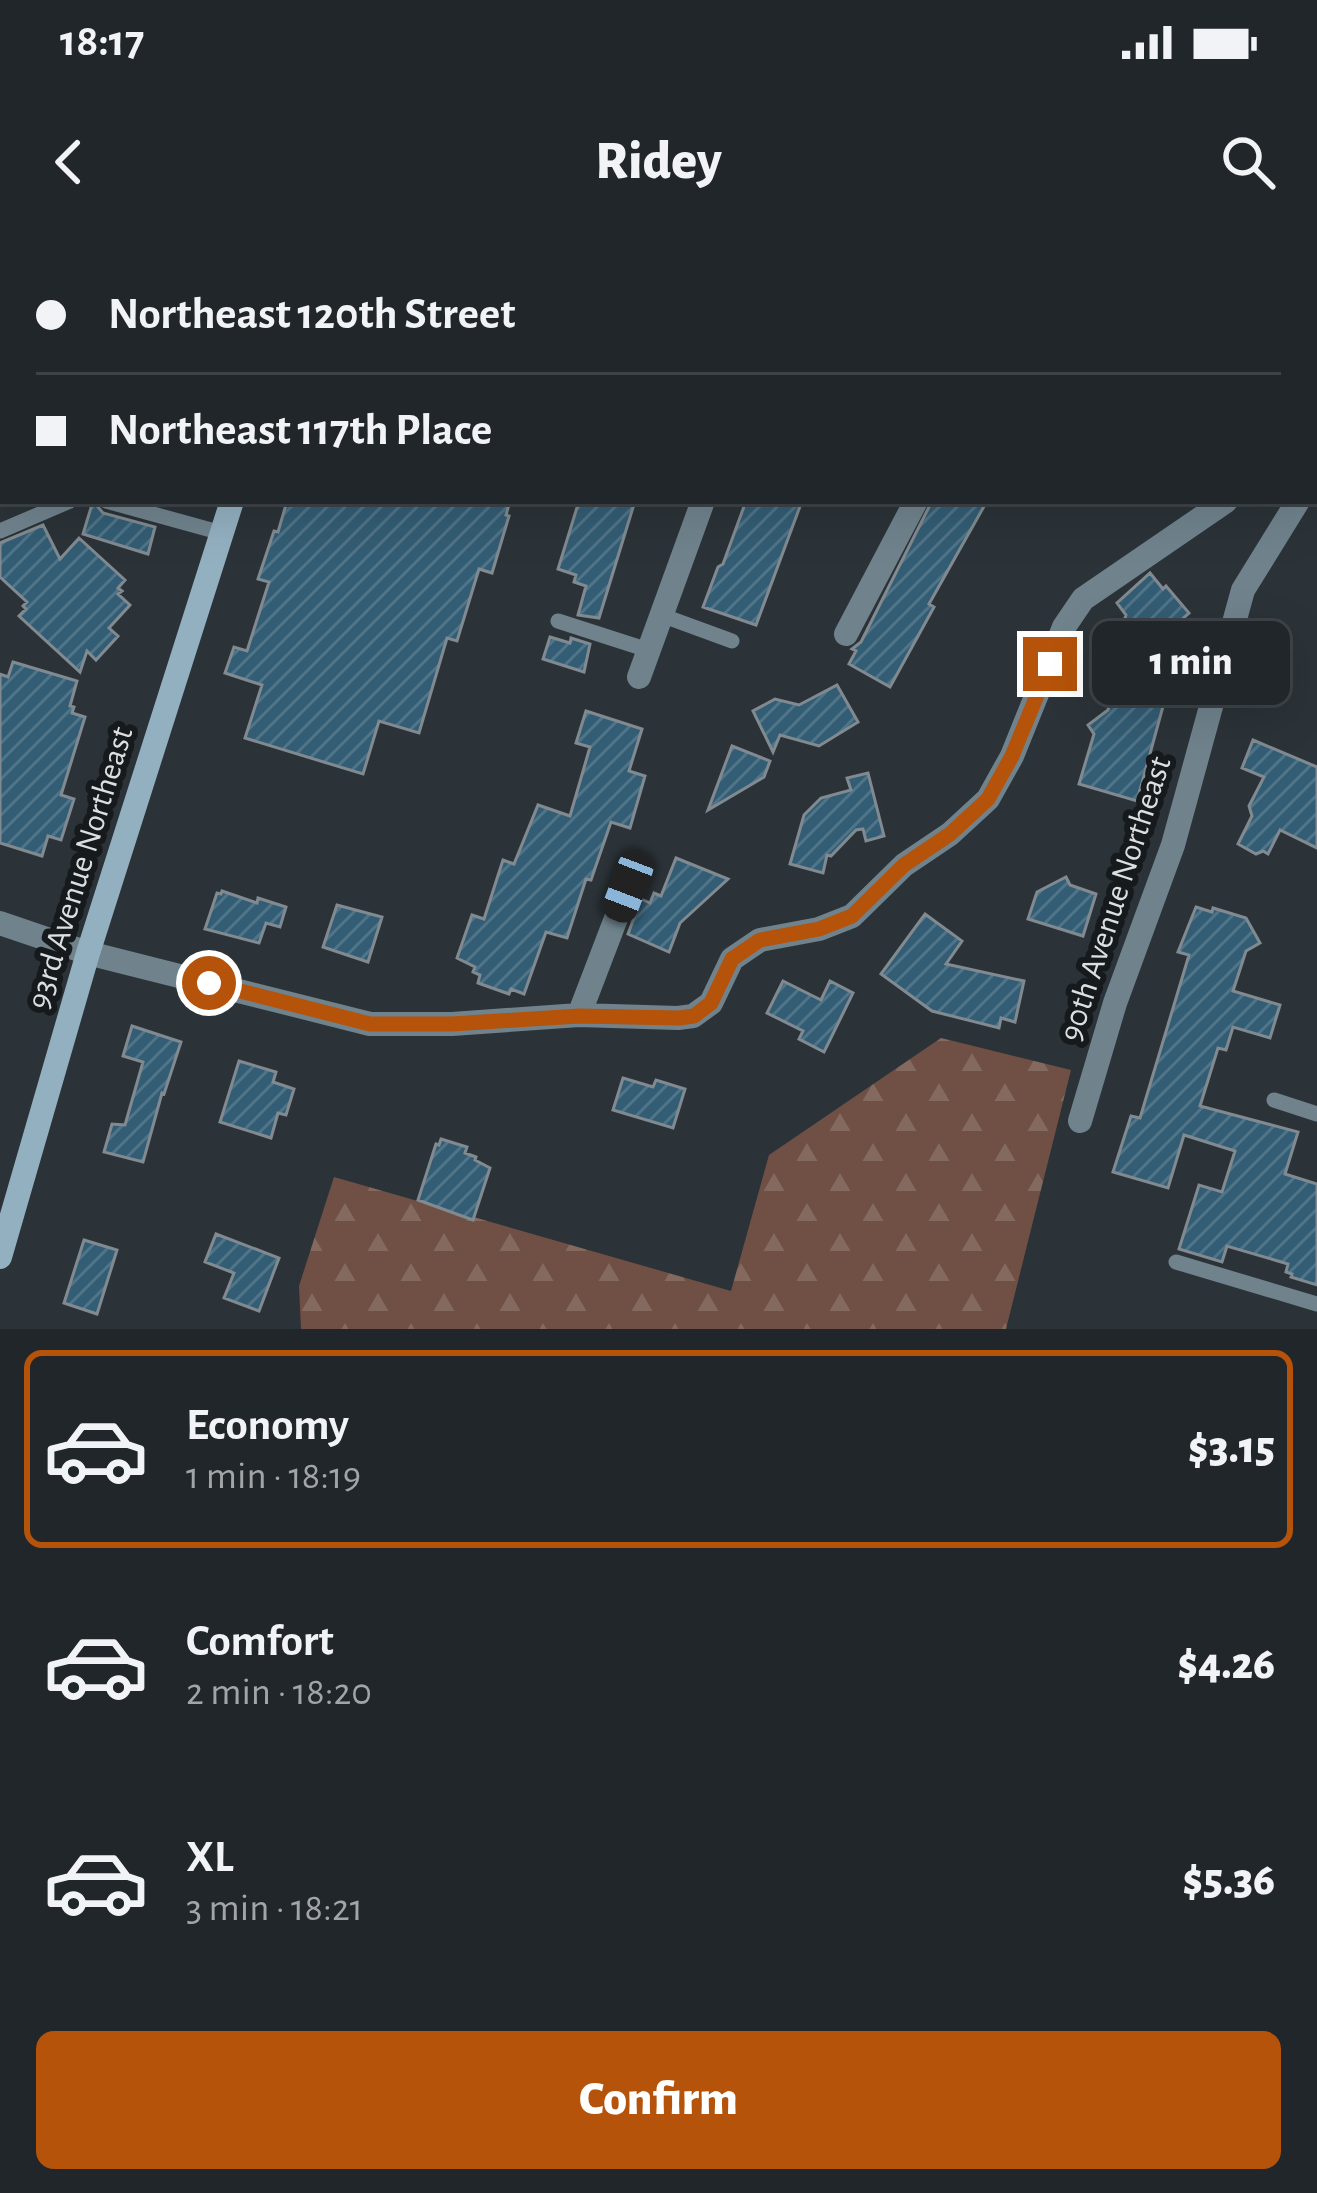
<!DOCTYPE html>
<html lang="en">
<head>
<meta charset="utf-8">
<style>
  :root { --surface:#20262a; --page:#2d3236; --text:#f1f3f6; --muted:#a2a5a8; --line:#3d4347; --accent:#b45309 }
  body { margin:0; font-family:"Alegreya Sans",sans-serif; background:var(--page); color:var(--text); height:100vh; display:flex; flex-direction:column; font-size:45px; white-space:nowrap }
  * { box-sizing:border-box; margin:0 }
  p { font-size:39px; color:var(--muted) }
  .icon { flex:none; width:66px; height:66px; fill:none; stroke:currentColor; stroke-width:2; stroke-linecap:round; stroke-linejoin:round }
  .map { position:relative; height:1089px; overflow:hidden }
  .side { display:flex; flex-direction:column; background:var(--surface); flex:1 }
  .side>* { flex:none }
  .guide { position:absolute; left:0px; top:0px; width:1317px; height:264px; box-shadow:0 12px 48px #0002,0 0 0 3px var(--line); display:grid; align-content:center; height:264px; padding:0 36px; background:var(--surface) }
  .end { position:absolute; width:54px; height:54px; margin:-27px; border:15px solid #b45309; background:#fff; box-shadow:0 0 0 6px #fff }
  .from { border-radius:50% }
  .bubble { position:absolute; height:84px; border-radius:18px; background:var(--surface); box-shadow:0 12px 48px #0002,0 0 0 3px var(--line); font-size:39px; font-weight:800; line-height:84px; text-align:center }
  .car { position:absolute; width:36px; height:72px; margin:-36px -18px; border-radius:15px; box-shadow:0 0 9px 3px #0007; background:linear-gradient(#222 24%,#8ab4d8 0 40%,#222 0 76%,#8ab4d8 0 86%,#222 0) }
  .guide b { display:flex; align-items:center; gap:42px; height:114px; font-size:45px }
  .guide b+b { border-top:3px solid var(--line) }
  .guide i { width:30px; height:30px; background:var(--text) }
  ul { padding:21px 0 0; list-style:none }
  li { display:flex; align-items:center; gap:36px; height:198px; margin:0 24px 18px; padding:0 12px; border:6px solid transparent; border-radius:18px }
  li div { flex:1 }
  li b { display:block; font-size:45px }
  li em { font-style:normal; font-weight:800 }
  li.active { border-color:var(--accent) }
  li>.icon { width:108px; height:108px; stroke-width:1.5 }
  .action { display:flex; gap:24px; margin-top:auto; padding:24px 36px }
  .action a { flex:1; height:138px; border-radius:18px; background:var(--accent); color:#fff; font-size:48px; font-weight:800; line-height:138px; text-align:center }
  .status { display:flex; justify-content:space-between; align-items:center; height:84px; padding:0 60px; background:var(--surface); direction:ltr }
  .status svg { height:33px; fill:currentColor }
  header { display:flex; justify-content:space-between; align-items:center; height:156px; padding:0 36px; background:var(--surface); font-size:54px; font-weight:800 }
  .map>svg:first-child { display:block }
</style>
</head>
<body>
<div class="status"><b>18:17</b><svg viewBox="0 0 49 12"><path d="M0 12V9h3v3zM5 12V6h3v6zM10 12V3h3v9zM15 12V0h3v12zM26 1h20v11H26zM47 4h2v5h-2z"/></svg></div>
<header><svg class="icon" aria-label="back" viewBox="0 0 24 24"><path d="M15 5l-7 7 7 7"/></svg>Ridey<svg class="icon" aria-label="search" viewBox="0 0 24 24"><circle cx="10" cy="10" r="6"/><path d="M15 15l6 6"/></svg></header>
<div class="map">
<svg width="1317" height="1089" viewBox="0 0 1317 1089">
  <defs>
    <pattern id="forest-firs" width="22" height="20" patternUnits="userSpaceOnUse" patternTransform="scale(3)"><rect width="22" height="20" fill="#705044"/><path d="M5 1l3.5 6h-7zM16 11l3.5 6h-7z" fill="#84695f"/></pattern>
    <pattern id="building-hatch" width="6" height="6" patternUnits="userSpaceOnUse" patternTransform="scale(3)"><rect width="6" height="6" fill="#335d74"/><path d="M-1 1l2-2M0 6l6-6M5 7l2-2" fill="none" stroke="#507488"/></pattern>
  </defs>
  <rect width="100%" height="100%" fill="#2b3338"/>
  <path fill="url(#forest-firs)" d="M 941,798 L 1071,830 L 1006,1089 L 301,1089 L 299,1046 L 334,937 L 731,1051 L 769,915 Z"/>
  <path fill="url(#building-hatch)" stroke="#818a90" stroke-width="3" d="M 93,261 L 103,273 L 155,287 L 148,314 L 83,294 Z
    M 287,261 L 510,261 L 506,275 L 509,276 L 492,333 L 479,329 L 457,401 L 447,398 L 419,493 L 379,481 L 363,534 L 245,498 L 262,445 L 225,433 L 234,407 L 247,411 L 269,342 L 258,339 L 274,291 L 278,292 Z
    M 579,261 L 635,261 L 599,378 L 578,375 L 586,346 L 574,342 L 576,335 L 558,329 Z
    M 746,261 L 802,261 L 756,385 L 703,367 L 718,327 L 723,324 Z
    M 932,261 L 987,261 L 929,364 L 934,367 L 890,447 L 849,424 L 856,411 L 852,409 L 861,402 Z
    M 43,285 L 60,319 L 79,298 L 125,340 L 118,348 L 122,351 L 118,354 L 130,365 L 109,388 L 118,396 L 96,420 L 87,411 L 80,432 L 19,376 L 26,369 L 23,366 L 27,362 L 0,337 L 0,303 Z
    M 1150,333 L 1163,349 L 1166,346 L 1189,373 L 1146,411 L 1173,418 L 1167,440 L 1170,441 L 1137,561 L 1079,544 L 1094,494 L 1088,485 L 1108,470 L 1129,390 L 1122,387 L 1126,375 L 1117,363 Z
    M 550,397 L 570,403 L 571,398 L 590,404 L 584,432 L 543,419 Z
    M 13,422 L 77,441 L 70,466 L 74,467 L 72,473 L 85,477 L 61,555 L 74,559 L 61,600 L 48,596 L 42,616 L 0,603 L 0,434 L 8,437 Z
    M 837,445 L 858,482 L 819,506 L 780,495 L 773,512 L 753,471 L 775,459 L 799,465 Z
    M 586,471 L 642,489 L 629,531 L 645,536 L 630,588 L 611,582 L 591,640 L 586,639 L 567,698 L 546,692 L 524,754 L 511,749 L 509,754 L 478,743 L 480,735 L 473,732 L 475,727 L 457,718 L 472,675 L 484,679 L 503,620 L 514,624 L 538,565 L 570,576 L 590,507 L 576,503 Z
    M 1253,500 L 1317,527 L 1317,608 L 1280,590 L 1268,614 L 1263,611 L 1256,614 L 1238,604 L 1252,576 L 1249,566 L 1264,537 L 1242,528 Z
    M 732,506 L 770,521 L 764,537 L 708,570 Z
    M 868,533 L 884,596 L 866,601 L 863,589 L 856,590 L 831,616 L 827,615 L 823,633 L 790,624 L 804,575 L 821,558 L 851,550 L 847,538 Z
    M 676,618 L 728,639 L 680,683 L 669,712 L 628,694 L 641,659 L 650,663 L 654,653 L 661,656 Z
    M 1066,637 L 1070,645 L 1096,654 L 1083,696 L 1028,679 L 1037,652 Z
    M 222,651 L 257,663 L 258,658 L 286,667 L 280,687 L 266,683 L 259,703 L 205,689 L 217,653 L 221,654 Z
    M 337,665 L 382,677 L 368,722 L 323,707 Z
    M 1196,667 L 1212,672 L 1213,668 L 1246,678 L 1260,703 L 1246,711 L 1233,751 L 1280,765 L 1270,798 L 1233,787 L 1226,810 L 1218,808 L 1200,866 L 1298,892 L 1285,934 L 1317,944 L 1317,1045 L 1291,1037 L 1292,1034 L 1286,1032 L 1288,1024 L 1227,1006 L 1222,1022 L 1179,1009 L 1199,945 L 1222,952 L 1235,911 L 1184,895 L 1168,948 L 1113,932 L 1131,876 L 1140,878 L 1189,715 L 1178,712 Z
    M 925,674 L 962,701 L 946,724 L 1024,741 L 1015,782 L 1001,778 L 999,788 L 932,771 L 881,734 Z
    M 783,741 L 821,760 L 830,741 L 853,753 L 824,812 L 799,799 L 803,791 L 767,773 Z
    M 132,786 L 181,802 L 164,854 L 162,853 L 143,922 L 104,912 L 112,884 L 125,885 L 143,822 L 123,816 Z
    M 239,821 L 276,832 L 273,842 L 294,849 L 286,875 L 278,873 L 271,898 L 220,882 Z
    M 623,838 L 653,847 L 656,840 L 685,849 L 673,888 L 613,870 Z
    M 441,899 L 467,907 L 465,913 L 476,917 L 475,920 L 490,928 L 473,980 L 418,960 L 436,904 L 439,905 Z
    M 216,994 L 279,1018 L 259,1071 L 224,1058 L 234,1033 L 205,1022 Z
    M 84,1000 L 117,1010 L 97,1074 L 64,1063 Z"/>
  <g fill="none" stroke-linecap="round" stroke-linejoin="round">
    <path stroke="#70838d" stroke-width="15" d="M 342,0 L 353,3
      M 106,261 L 222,293
      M 0,291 L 70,261
      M 661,375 L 732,401
      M 558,381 L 648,410
      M 1274,860 L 1317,874
      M 1176,1022 L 1317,1064"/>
    <path stroke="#70838d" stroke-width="24" d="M 793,3 L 794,0
      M 1010,3 L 1010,0
      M 0,14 L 3,14
      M 1314,236 L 1317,231
      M 846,394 L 916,261
      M 639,437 L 703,261
      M 0,683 L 88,713 L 370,784 L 452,784 L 579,775 L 678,778 L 693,776 L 711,763 L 732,719 L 760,700 L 819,689 L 852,676 L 904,625 L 950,594 L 988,559 L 1012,516 L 1064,387 L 1083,359 L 1226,261
      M 579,775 L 628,647
      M 1080,881 L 1115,763 L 1173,605 L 1243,350 L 1298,261"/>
    <path stroke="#93b0c1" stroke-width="24" d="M 311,3 L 312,0
      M 0,1017 L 88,713 L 232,261"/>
  </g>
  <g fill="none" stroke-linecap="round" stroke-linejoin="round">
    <path stroke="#b45309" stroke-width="15" d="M 209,743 L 370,784 L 452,784 L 579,776 L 679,778 L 694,776 L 711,763 L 732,719 L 760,700 L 819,689 L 852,676 L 904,625 L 950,594 L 988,559 L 1012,516 L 1050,424"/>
  </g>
  <g text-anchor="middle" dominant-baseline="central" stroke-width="12" stroke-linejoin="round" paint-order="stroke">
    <g font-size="33" fill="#dadfe2" stroke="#171a1d">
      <text transform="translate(81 628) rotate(-73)">93rd Avenue Northeast</text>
      <text transform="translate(1116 659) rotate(-72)">90th Avenue Northeast</text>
    </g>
  </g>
</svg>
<i class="end from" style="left:209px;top:743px"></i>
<i class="end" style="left:1050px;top:424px"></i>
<div class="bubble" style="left:1092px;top:381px;width:198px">1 min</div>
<i class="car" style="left:628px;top:647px;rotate:201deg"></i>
<div class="guide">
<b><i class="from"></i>Northeast 120th Street</b>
<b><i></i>Northeast 117th Place</b>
</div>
</div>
<section class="side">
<ul>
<li class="active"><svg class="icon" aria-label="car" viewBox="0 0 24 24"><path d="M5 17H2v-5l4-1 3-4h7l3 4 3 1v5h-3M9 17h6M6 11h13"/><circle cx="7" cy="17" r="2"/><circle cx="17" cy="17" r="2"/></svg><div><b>Economy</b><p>1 min · 18:19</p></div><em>$3.15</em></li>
<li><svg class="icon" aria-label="car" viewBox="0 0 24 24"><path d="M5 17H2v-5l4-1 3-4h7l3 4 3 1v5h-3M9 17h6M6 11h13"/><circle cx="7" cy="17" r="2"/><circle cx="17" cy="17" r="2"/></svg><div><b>Comfort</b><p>2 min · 18:20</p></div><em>$4.26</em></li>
<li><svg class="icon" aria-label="car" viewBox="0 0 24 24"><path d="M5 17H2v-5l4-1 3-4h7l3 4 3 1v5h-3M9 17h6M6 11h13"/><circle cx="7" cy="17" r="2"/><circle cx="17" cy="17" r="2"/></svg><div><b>XL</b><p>3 min · 18:21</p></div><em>$5.36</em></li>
</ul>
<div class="action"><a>Confirm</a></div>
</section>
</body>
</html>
